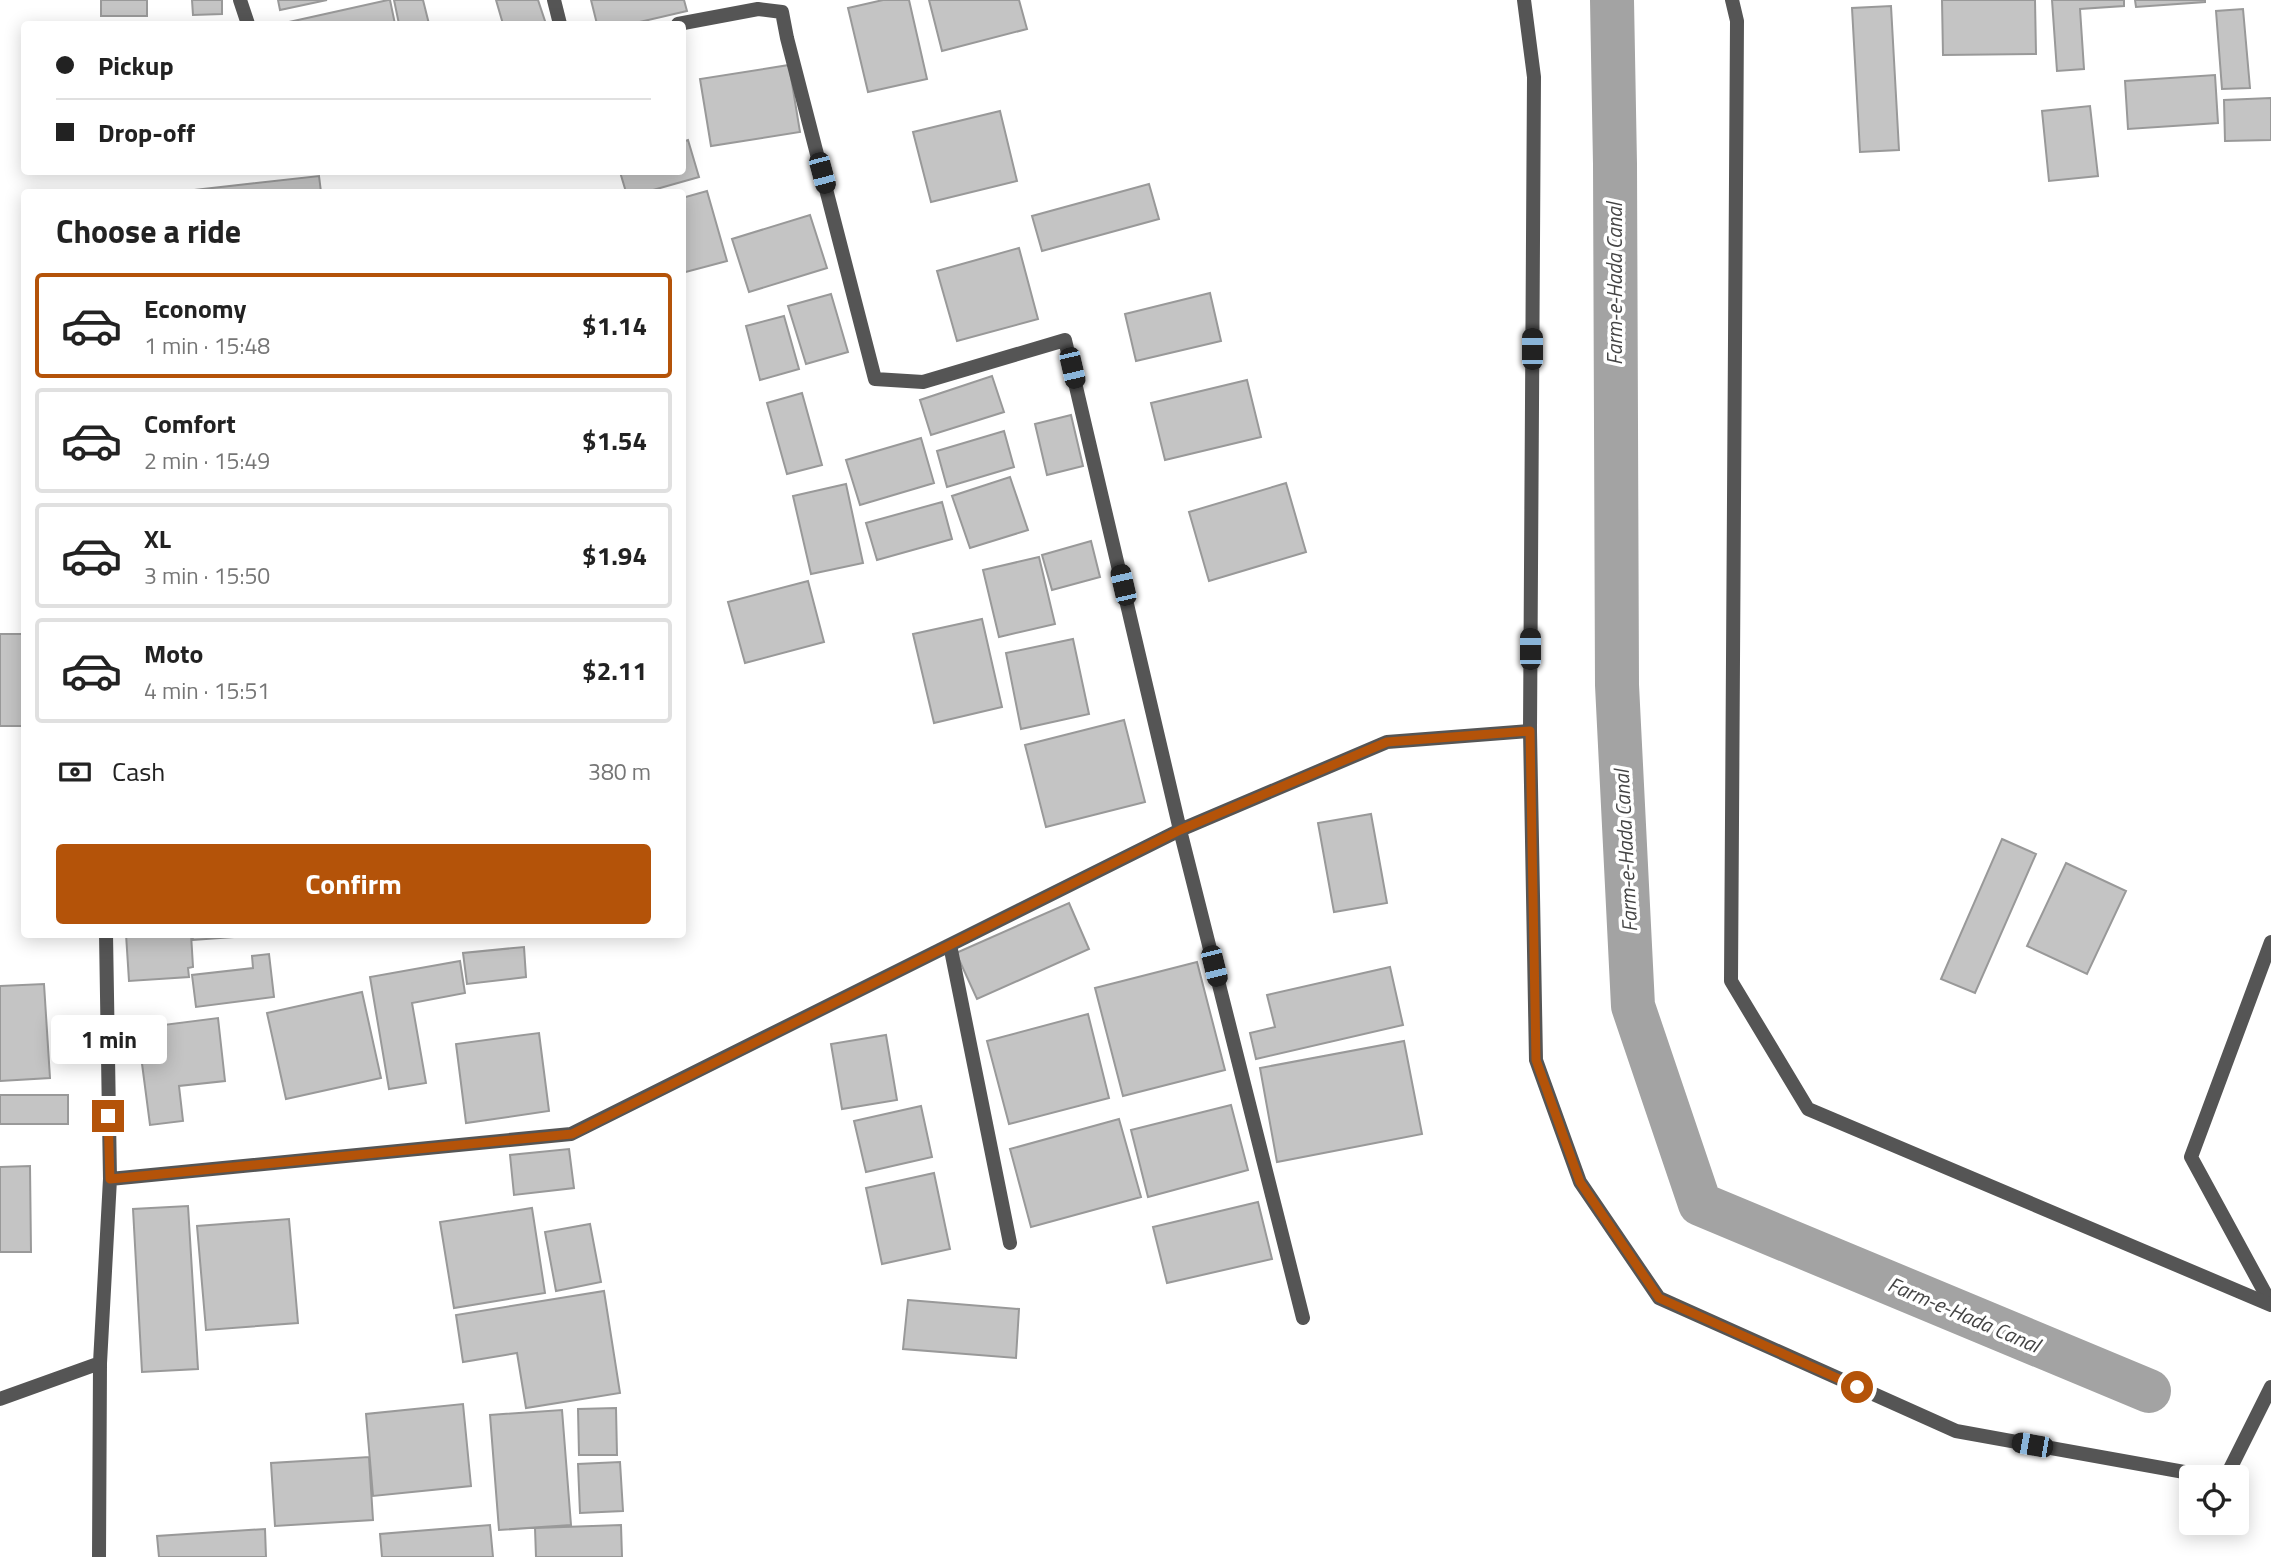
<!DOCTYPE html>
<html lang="en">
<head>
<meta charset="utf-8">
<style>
  :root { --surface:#fff; --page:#f6f6f6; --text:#222; --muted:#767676; --line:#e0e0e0; --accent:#b45309 }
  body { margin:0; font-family:"Titillium Web",sans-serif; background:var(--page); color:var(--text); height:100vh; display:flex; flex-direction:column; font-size:26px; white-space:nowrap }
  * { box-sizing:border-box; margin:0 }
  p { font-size:23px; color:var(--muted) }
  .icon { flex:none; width:38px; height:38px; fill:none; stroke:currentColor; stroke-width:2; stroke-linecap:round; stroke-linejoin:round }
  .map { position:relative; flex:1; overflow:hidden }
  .drawer { position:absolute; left:21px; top:189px; width:665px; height:749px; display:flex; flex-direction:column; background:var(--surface); border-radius:7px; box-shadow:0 4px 18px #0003 }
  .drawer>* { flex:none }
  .banner { position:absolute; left:21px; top:21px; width:665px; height:154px; border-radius:7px; box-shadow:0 4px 18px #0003; display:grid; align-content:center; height:154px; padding:0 35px; background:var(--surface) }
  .controls { position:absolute; left:2179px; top:1465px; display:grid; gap:14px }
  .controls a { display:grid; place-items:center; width:70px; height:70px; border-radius:7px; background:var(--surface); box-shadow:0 4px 18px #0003; font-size:35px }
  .end { position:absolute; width:32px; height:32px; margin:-16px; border:9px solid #b45309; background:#fff; box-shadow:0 0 0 4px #fff }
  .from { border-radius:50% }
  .bubble { position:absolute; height:49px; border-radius:7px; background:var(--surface); box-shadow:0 4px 18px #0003; font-size:23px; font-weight:700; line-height:49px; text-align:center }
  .car { position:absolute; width:21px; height:42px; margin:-21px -10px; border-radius:9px; box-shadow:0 0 5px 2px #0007; background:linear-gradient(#222 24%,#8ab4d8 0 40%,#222 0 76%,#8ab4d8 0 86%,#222 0) }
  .banner b { display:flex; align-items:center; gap:24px; height:66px; font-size:26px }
  .banner b+b { border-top:2px solid var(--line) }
  .banner i { width:18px; height:18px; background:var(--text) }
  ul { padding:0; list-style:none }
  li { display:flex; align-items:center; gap:21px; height:105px; margin:0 14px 10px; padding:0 21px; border:4px solid var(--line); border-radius:7px }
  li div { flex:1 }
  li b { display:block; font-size:26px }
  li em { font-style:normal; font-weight:700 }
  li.selected { border-color:var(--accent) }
  li>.icon { width:63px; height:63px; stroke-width:1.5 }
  h2 { padding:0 35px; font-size:32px; line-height:84px }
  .pay { display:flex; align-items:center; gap:18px; height:77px; padding:0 35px; font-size:26px }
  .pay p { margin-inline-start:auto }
  .action { display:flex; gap:14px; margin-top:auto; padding:14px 35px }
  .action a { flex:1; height:80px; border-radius:7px; background:var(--accent); color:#fff; font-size:28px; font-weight:700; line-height:80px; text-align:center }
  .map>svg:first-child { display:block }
</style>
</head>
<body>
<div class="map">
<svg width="2271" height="1557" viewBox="0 0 2271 1557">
  <rect width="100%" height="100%" fill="#fff"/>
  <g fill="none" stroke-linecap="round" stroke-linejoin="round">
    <path stroke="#a3a3a3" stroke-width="44" d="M 1612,0 L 1615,164 L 1617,685 L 1633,1006 L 1700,1204 L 2149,1391"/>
  </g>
  <path fill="#c4c4c4" stroke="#999" stroke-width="2" d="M 101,0 L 147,0 L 147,16 L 101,16 Z
    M 192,0 L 222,0 L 222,14 L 193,15 Z
    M 278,0 L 327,0 L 280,10 Z
    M 388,0 L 390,0 L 395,24 L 280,24 Z
    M 394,0 L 423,0 L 429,24 L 399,24 Z
    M 496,0 L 538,0 L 546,24 L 503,24 Z
    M 591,0 L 684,0 L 687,11 L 631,24 L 597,24 Z
    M 883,0 L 909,0 L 927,79 L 868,92 L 848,8 Z
    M 929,0 L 1019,0 L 1027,29 L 942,51 Z
    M 1942,0 L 2035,0 L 2036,54 L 1943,55 Z
    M 2052,0 L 2124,0 L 2124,6 L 2080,9 L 2084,69 L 2057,71 Z
    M 2135,0 L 2205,0 L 2205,2 L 2136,7 Z
    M 1891,6 L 1899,150 L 1860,152 L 1852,8 Z
    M 2243,9 L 2250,88 L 2222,89 L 2216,11 Z
    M 789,65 L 800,132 L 711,146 L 700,79 Z
    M 2215,75 L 2218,123 L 2128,129 L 2125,81 Z
    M 2271,98 L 2271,140 L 2225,141 L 2224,100 Z
    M 2090,106 L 2098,176 L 2049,181 L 2042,111 Z
    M 1000,111 L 1017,181 L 931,202 L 913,132 Z
    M 688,140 L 699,177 L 646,192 L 626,192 L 620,172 L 682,172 L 682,142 Z
    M 319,176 L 321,192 L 195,192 L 195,190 Z
    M 1149,184 L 1159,219 L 1042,251 L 1032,216 Z
    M 707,191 L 727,261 L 682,273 L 682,198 Z
    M 810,215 L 827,268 L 749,292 L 732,239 Z
    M 1019,248 L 1038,319 L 957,341 L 937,271 Z
    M 1210,293 L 1221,341 L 1136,361 L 1125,314 Z
    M 831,294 L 848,352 L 806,364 L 788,306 Z
    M 784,316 L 799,369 L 760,380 L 746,326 Z
    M 992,376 L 1004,412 L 931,435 L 920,400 Z
    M 1247,380 L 1261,437 L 1165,460 L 1151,403 Z
    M 802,393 L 822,465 L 787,474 L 767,403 Z
    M 1071,415 L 1083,466 L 1047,475 L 1035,424 Z
    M 1004,431 L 1014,467 L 947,487 L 937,451 Z
    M 921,438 L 934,483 L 860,505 L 846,460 Z
    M 1010,477 L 1028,530 L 970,548 L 952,496 Z
    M 1286,483 L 1306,552 L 1209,581 L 1189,512 Z
    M 846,484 L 863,563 L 811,574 L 793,496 Z
    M 942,502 L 952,539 L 877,560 L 866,523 Z
    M 1091,541 L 1100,577 L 1052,590 L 1042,555 Z
    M 1039,557 L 1055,624 L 999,637 L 983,570 Z
    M 808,581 L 824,642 L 745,663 L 728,602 Z
    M 982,619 L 1002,707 L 934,723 L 913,634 Z
    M 0,634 L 24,634 L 24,726 L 0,726 Z
    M 1073,639 L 1089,714 L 1021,729 L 1006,653 Z
    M 1124,720 L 1145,802 L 1046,827 L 1025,745 Z
    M 1371,814 L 1387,903 L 1334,912 L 1318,823 Z
    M 2002,839 L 2036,854 L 1975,993 L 1941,979 Z
    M 2066,863 L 2126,891 L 2087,974 L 2027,946 Z
    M 1069,903 L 1089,949 L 977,999 L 956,953 Z
    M 126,934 L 191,934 L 193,967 L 188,968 L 189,977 L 129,981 Z
    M 192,934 L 247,934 L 247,936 L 193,940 Z
    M 524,947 L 526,977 L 467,984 L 463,953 Z
    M 269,954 L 274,997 L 196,1007 L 192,975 L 253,968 L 252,956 Z
    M 460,961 L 465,993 L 412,1003 L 426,1083 L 389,1089 L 370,977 Z
    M 1197,962 L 1225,1070 L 1123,1096 L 1095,988 Z
    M 1390,967 L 1403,1025 L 1256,1059 L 1250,1033 L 1275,1027 L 1267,995 Z
    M 44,984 L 50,1078 L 0,1081 L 0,986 Z
    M 362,992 L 381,1078 L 286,1099 L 267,1013 Z
    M 1088,1014 L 1109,1098 L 1009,1124 L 987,1041 Z
    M 218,1018 L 225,1081 L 179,1086 L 183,1121 L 150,1125 L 141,1056 L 166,1053 L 163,1025 Z
    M 539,1033 L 549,1111 L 466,1123 L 456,1044 Z
    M 886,1035 L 897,1100 L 842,1109 L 831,1044 Z
    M 1404,1041 L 1422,1134 L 1277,1162 L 1260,1068 Z
    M 0,1095 L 68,1095 L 68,1124 L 0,1124 Z
    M 1231,1105 L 1248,1170 L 1148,1197 L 1131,1130 Z
    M 921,1106 L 932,1157 L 866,1172 L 854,1121 Z
    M 1119,1119 L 1141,1197 L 1031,1227 L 1010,1149 Z
    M 569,1149 L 574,1188 L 514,1195 L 510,1155 Z
    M 30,1166 L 31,1252 L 0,1252 L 0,1167 Z
    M 934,1173 L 950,1249 L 882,1264 L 866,1188 Z
    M 1258,1202 L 1272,1259 L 1167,1283 L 1153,1227 Z
    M 188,1206 L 198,1369 L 142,1372 L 133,1209 Z
    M 532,1208 L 545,1293 L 454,1308 L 440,1222 Z
    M 289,1219 L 298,1323 L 206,1330 L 197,1226 Z
    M 590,1224 L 601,1282 L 556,1291 L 545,1232 Z
    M 604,1291 L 620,1393 L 526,1408 L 517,1353 L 463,1362 L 456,1315 Z
    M 908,1300 L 1019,1309 L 1016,1358 L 903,1349 Z
    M 463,1404 L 471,1486 L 373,1496 L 366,1414 Z
    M 616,1408 L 617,1455 L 579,1455 L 578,1409 Z
    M 562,1410 L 571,1525 L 499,1530 L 490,1415 Z
    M 369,1457 L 373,1520 L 275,1526 L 271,1463 Z
    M 620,1462 L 623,1511 L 580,1513 L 578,1464 Z
    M 490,1525 L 493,1557 L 382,1557 L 380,1534 Z
    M 621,1525 L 622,1557 L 536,1557 L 535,1528 Z
    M 265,1529 L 266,1557 L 159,1557 L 157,1536 Z"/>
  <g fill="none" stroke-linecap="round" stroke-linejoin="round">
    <path stroke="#555" stroke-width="14" d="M 240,0 L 248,24
      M 554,0 L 560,24
      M 1524,0 L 1534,77 L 1530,731 L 1536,1060 L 1580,1182 L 1659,1298 L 1956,1431 L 2212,1477
      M 678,24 L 758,9 L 782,12 L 787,38 L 875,379 L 923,382 L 1065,340 L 1180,830 L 1303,1318
      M 106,934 L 110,1179
      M 2271,942 L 2191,1157 L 2271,1304
      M 950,945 L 1010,1243
      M 0,1399 L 100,1363 L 110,1179 L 571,1134 L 1180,830 L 1387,742 L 1530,731
      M 2226,1477 L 2271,1387
      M 99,1557 L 100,1363"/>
    <path stroke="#555" stroke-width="14" d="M 1732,0 L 1737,21 L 1731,981 L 1808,1109 L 2271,1305"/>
  </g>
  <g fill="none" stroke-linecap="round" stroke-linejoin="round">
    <path stroke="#b45309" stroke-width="9" d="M 108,1116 L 110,1179 L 572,1134 L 1180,830 L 1387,742 L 1530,731 L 1536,1060 L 1580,1182 L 1659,1298 L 1857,1387"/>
  </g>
  <g text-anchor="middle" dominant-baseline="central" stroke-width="7" stroke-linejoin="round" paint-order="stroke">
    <g font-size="21" font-style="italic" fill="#444" stroke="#fff">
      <text transform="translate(1614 284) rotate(-90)">Farm-e-Hada Canal</text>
      <text transform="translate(1625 851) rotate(-93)">Farm-e-Hada Canal</text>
      <text transform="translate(1964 1314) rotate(23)">Farm-e-Hada Canal</text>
    </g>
  </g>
</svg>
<div class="controls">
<a><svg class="icon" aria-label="locate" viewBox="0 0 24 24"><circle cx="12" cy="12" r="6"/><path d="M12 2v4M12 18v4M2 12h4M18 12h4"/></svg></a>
</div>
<i class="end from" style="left:1857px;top:1387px"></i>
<i class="end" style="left:108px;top:1116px"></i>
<div class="bubble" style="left:51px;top:1015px;width:116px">1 min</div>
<i class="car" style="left:822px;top:173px;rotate:165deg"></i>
<i class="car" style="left:1532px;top:349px;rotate:0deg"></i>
<i class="car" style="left:1072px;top:368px;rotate:167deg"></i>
<i class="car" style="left:1123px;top:585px;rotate:347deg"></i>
<i class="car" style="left:1530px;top:649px;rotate:0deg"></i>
<i class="car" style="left:1214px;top:966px;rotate:166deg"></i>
<i class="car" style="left:2032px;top:1445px;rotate:280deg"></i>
<div class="banner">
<b><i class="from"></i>Pickup</b>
<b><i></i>Drop-off</b>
</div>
<section class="drawer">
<h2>Choose a ride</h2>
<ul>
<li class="selected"><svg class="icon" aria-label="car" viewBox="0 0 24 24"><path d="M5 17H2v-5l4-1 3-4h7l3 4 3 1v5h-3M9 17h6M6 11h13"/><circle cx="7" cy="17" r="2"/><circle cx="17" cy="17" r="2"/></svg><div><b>Economy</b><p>1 min · 15:48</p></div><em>$1.14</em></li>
<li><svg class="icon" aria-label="car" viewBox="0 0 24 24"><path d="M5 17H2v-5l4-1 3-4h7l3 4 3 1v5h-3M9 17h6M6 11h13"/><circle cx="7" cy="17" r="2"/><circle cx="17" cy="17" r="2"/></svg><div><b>Comfort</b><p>2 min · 15:49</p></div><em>$1.54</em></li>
<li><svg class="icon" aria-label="car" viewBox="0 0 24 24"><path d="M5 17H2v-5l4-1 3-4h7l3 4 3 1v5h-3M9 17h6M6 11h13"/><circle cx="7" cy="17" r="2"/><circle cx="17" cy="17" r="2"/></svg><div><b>XL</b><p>3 min · 15:50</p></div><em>$1.94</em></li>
<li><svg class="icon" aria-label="car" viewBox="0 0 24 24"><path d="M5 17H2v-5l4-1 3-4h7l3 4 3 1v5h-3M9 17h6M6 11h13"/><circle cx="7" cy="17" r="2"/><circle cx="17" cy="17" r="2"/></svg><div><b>Moto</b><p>4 min · 15:51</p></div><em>$2.11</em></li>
</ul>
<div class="pay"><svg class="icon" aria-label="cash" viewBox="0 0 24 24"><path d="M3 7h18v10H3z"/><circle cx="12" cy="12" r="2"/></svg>Cash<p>380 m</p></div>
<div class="action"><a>Confirm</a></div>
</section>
</div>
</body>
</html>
